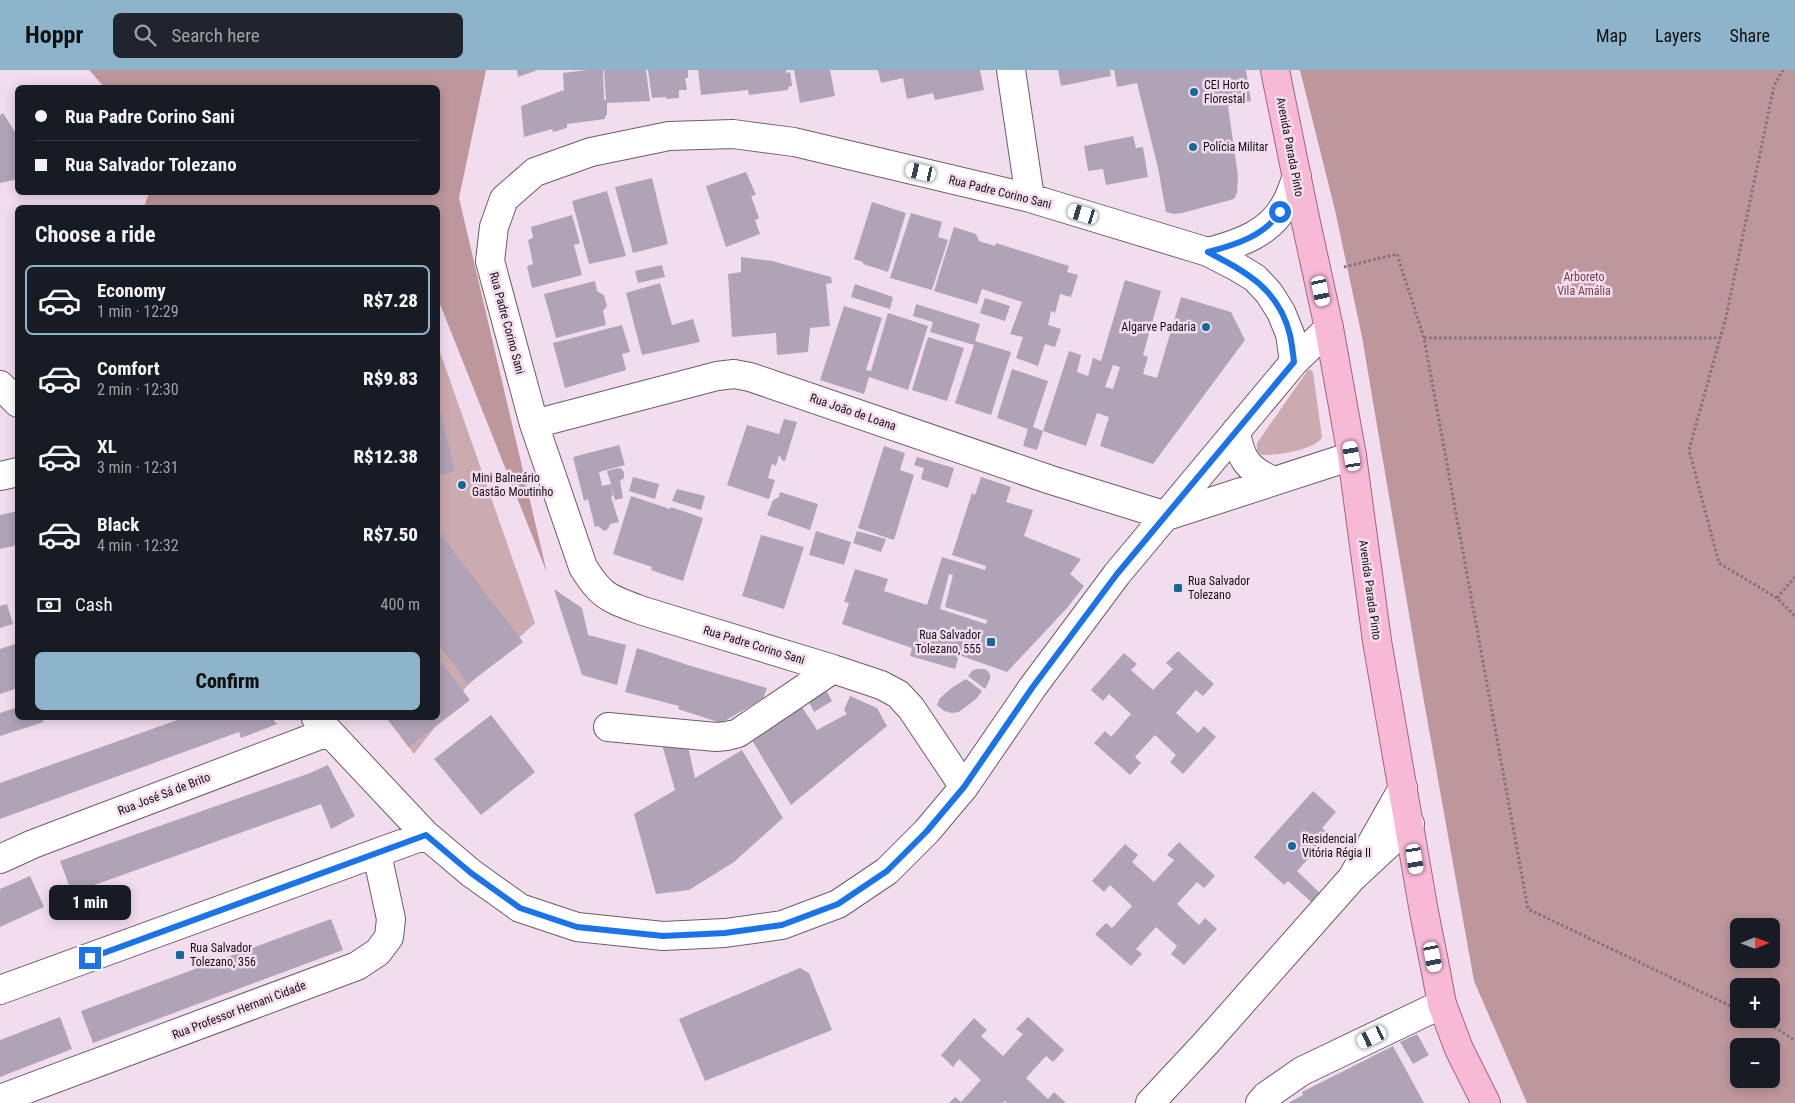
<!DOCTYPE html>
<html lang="en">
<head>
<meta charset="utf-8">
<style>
  :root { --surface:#171b24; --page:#20242c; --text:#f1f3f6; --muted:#9ea1a6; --line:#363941; --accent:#8eb4cc }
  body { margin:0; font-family:"Roboto Condensed",sans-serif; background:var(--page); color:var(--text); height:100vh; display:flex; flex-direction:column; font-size:19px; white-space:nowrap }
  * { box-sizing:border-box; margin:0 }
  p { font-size:16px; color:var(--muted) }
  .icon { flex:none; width:28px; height:28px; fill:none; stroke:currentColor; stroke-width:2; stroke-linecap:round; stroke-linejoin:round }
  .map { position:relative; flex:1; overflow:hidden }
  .details { position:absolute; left:15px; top:135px; width:425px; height:515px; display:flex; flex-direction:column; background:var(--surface); border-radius:8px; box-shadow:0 2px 12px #0003 }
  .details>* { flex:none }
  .banner { position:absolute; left:15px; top:15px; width:425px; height:110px; border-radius:8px; box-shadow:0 2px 12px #0003; display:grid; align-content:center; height:110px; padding:0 20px; background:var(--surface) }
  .needle { width:32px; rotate:89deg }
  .tools { position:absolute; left:1730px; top:848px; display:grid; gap:10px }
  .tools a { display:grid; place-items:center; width:50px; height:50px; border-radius:8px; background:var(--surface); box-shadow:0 2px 12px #0003; font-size:25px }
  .end { position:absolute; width:22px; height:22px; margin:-11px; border:6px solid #1a73e8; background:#fff; box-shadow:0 0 0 2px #fff }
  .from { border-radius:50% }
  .bubble { position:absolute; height:35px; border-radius:8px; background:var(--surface); box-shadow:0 2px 12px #0003; font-size:16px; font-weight:800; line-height:35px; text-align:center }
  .car { position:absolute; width:15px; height:30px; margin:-15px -8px; border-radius:6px; box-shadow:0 0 4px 1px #0007; background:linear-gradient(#fff 24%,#345 0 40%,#fff 0 76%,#345 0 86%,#fff 0) }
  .banner b { display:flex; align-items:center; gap:18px; height:48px; font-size:19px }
  .banner b+b { border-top:1px solid var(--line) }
  .banner i { width:12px; height:12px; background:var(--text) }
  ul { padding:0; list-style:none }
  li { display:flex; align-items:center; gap:15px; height:70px; margin:0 10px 8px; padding:0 10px; border:2px solid transparent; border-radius:8px }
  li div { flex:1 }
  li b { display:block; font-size:19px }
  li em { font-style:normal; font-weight:800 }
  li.on { border-color:var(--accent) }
  li>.icon { width:45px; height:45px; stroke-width:1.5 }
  h2 { padding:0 20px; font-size:22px; line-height:60px }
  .pay { display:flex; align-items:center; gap:12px; height:55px; padding:0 20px; font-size:19px }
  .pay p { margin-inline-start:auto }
  .action { display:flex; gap:10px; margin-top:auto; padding:10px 20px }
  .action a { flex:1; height:58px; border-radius:8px; background:var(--accent); color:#111; font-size:20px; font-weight:800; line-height:58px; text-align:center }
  header { display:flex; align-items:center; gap:30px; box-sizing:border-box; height:70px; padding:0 25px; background:var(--accent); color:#111 }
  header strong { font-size:24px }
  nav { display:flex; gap:28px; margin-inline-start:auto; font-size:18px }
  .search { width:350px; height:45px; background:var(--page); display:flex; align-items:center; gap:12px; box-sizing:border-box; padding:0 18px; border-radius:8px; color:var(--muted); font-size:19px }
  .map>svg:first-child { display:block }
</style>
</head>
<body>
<header>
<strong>Hoppr</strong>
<div class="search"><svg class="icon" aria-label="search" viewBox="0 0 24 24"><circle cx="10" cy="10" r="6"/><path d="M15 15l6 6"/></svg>Search here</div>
<nav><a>Map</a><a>Layers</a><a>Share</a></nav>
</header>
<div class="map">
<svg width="1795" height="1033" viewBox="0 0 1795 1033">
  <rect width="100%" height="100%" fill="#f2ddee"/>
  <path fill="#cbabaf" d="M 438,276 L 535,553 L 467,616 L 414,684 L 386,648 L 438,648 Z
    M 1308,300 L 1311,300 L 1313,302 L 1322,367 C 1317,380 1274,386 1261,385 L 1257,380 L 1257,373 Z"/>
  <path fill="#bd979c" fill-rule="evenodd" d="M 89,0 L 486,0 L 459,128 L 547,503 L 438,229 L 438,138 L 144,137 L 149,123 L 438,122 L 438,18 L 105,18 Z
    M 1300,0 L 1795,0 L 1795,1033 L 1527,1033 L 1474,911 L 1420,609 L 1362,267 L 1335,140 ZM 1739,856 L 1771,856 L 1771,889 L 1739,889 ZM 1739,916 L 1771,916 L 1771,949 L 1739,949 ZM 1739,976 L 1771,976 L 1771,1009 L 1739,1009 Z"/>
  <path fill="#b0a3b7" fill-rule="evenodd" d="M 517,0 L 538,0 L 518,7 Z
    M 587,0 L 603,0 L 604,30 L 606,30 L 604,0 L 646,0 L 650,31 L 607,33 L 607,45 L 605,46 L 605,49 L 567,54 L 567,58 L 553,62 L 552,59 L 524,67 L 521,36 L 564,20 L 563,3 Z
    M 648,0 L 688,0 L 688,8 L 685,8 L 687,20 L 679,20 L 679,28 L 666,29 L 666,27 L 652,28 Z
    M 698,0 L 786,0 L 786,3 L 790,2 L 792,16 L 788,17 L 788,20 L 749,25 L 748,20 L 701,25 Z
    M 794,0 L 830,0 L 835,26 L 800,33 Z
    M 878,0 L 980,0 L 984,20 L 935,30 L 933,23 L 907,29 L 903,8 L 881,13 Z
    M 1058,0 L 1110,0 L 1111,6 L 1061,16 Z
    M 1114,0 L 1246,0 L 1251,31 L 1228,36 L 1238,106 L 1237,123 L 1234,129 L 1182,143 L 1174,144 L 1166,142 L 1158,98 L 1137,13 L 1117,17 Z
    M 3,43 L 15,62 L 18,60 L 18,109 L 0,113 L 0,45 Z
    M 1133,66 L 1136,78 L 1143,77 L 1148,107 L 1106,115 L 1103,99 L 1088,101 L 1084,76 Z
    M 746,102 L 756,125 L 751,126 L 759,148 L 755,150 L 760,164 L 726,177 L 706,116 Z
    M 652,108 L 668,174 L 633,183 L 615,117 Z
    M 607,121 L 626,186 L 589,194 L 572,131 Z
    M 872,132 L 906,143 L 888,202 L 863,194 L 863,192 L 854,189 Z
    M 911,143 L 942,152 L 938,167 L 948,170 L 932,220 L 890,208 Z
    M 572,145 L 580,173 L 574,175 L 582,205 L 532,218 L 527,196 L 533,194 L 528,170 L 533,168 L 531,157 Z
    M 954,157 L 976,164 L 979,171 L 995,176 L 996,173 L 1069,196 L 1067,202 L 1078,205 L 1071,227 L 1060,224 L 1055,243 L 1051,241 L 1048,255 L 1061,259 L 1055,277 L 1045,274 L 1038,296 L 1016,288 L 1023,267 L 1010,264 L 1022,232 L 982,219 L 977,234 L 934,221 Z
    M 741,187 L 772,191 L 831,207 L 832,213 L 826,214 L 830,256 L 810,258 L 808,282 L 777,285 L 776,263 L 732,267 L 728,204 L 741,202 Z
    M 662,195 L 665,207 L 638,213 L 635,201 Z
    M 1125,210 L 1161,221 L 1143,285 L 1148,287 L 1143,304 L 1157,308 L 1181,227 L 1231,242 L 1245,270 L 1153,394 L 1100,376 L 1109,347 L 1097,343 L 1086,376 L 1043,361 L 1037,380 L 1023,376 L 1028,359 L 997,348 L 1012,299 L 1048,311 L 1033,357 L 1043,361 L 1069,281 L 1081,285 L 1077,302 L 1088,306 L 1093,288 L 1101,291 ZM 1113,295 L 1120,297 L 1113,319 L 1105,317 Z
    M 595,211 L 597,221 L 604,225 L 607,236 L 603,241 L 606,255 L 556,268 L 544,224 Z
    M 660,213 L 672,255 L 693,249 L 700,272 L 642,285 L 626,223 Z
    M 855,214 L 893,227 L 890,239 L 851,227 Z
    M 985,228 L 1010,236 L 1005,251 L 980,243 Z
    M 916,234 L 980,254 L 975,271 L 1011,282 L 991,345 L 955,333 L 974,275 L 930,262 L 933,252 L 913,246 Z
    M 844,236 L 882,248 L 866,300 L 871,301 L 888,243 L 928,256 L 908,320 L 869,307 L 864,324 L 820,310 Z
    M 622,255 L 630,282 L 622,284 L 626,300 L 565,318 L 553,273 Z
    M 928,267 L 964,278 L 947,331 L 912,320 Z
    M 438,334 L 455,401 L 438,406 Z
    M 784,349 L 797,352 L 785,391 L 783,391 L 779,385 L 776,396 L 772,394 L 768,408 L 775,410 L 769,429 L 727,415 L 747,355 L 779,364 Z
    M 619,375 L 625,395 L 599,402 L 602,416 L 611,414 L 607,401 L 618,398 L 622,399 L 624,403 L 624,408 L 620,411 L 623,428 L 615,430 L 611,416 L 613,426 L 611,427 L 619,452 L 610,454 L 608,459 L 604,461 L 598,456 L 595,457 L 588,429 L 584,431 L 573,387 Z
    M 884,376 L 905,383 L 900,400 L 914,405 L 894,470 L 858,458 Z
    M 917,387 L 954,398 L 948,418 L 921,409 L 924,398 L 914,395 Z
    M 633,407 L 659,414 L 655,429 L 629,421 Z
    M 981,407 L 1011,417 L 1006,432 L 1033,440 L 1024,466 L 1081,489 L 1070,504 L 1084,516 L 1067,538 L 1007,602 L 959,585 L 955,599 L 910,586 L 912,578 L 842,554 L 849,533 L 844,532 L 855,499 L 888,509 L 884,521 L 927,535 L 942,487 L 985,500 L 986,496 L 952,485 L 972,423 L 975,425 ZM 949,504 L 953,505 L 945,537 L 987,550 L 986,554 L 940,539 Z
    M 677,419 L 705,426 L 701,440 L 672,431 Z
    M 780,422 L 818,434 L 810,460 L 767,445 L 773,430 L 779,427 Z
    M 631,426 L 670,439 L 671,437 L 703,448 L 683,511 L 651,500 L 652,497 L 613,484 Z
    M 18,441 L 18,475 L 0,479 L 0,445 Z
    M 438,461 L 523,572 L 468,614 L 438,573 Z
    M 816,461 L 851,472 L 844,495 L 809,485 Z
    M 857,461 L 886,469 L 881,482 L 853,473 Z
    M 761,465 L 804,477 L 784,539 L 742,526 Z
    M 554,519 L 582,538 L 588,565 L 626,575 L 617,615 L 582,605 Z
    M 7,534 L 13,554 L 0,558 L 0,536 Z
    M 18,573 L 18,618 L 0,624 L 0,579 Z
    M 637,578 L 691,596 L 767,618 L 763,629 L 721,653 L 678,639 L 679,636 L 625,622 Z
    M 1178,581 L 1214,614 L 1203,626 L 1196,620 L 1176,643 L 1198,663 L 1204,656 L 1216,667 L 1183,704 L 1170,692 L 1176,685 L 1155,665 L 1135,687 L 1141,693 L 1130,705 L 1094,673 L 1105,661 L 1111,667 L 1131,644 L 1109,624 L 1103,631 L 1091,620 L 1124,583 L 1137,594 L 1131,600 L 1153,620 L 1173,599 L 1166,593 Z
    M 438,588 L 470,630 L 409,677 L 387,648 L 438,648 Z
    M 978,599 L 984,599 L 988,601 L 990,605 L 990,609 L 985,619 L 968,606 L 973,600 Z
    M 966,609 L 982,621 L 976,629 L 959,642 L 952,643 L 944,641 L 937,635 L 940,628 L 953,617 Z
    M 826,620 L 832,631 L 814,642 L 808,630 Z
    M 850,626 L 877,638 L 887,656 L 791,735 L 750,667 L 802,637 L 817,660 L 847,644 L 844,640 Z
    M 18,637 L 18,648 L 42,648 L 44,652 L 0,666 L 0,643 Z
    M 491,645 L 535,702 L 481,745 L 434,689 Z
    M 183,648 L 272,648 L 277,654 L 241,668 L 239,662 L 0,749 L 0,713 Z
    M 661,671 L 687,672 L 695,708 L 742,680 L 783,748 L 734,792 L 689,820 L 656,824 L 634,744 L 675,720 Z
    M 328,695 L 355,746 L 331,759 L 321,734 L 72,823 L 60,791 L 310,703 Z
    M 1313,721 L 1336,742 L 1322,758 L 1330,765 L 1297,801 L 1326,829 L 1318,838 L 1288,811 L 1284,815 L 1254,787 Z
    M 1179,772 L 1215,806 L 1204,818 L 1197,812 L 1177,834 L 1199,855 L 1205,848 L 1217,859 L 1184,895 L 1171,884 L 1177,876 L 1156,857 L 1136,879 L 1142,884 L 1131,896 L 1095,864 L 1106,853 L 1112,858 L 1132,836 L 1110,815 L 1104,822 L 1092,811 L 1125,774 L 1138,785 L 1132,792 L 1154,812 L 1174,790 L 1167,785 Z
    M 30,806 L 44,837 L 0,857 L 0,819 Z
    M 331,849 L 343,880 L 93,973 L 81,941 Z
    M 800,898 L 809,903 L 832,960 L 705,1011 L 679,949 Z
    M 60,947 L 72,979 L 0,1007 L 0,970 Z
    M 1028,947 L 1064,980 L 1053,992 L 1046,986 L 1026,1008 L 1048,1029 L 1054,1022 L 1066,1033 L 1007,1033 L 1005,1031 L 1003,1033 L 949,1033 L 955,1027 L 961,1032 L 981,1010 L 959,989 L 953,997 L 941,985 L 974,948 L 987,960 L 981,966 L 1003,986 L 1023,964 L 1016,959 Z
    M 1417,964 L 1429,985 L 1413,994 L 1400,972 Z
    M 1393,976 L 1424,1033 L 1288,1033 L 1303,1025 L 1302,1022 Z"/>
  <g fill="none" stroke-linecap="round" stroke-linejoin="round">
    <defs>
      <path id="minor" d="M 1011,0 L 1030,128
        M 1208,182 C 1239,174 1271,163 1286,133 C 1291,125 1293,115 1297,107
        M 0,315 L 18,333
        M 534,354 L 717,306 L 734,304 L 750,307 L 1051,410 L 1167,446
        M 1236,361 C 1240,389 1248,400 1274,411
        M 0,406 L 18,402
        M 1167,446 L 1352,386
        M 316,648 L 426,765
        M 608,657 L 716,667 L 727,666 L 738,663 L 833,599
        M 964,717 L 911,638 L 898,624 L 881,615 L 833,599 L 643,541 C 610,529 601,527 583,497 L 534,354 L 490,191 L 494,157 L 504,129 L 535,102 L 591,82 L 669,66 L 733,64 L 794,72 L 1030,128 L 1208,182 L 1237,197 L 1255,208 L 1269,223 L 1281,242 L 1290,264 L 1294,292
        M 1403,718 L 1352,808 L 1410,754
        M 0,789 L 33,774 L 328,662
        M 0,920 L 426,765 L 471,803 L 520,838 L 577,857 L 663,866 L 725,863 L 782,855 L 838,834 L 887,801 L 927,761 L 964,717 L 1032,618 L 1117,504 L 1294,292 L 1329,258
        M 0,1029 L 357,896 L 378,882 L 389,867 L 391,849 L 377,784
        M 1150,1033 L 1206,973 L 1352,808
        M 1260,1033 L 1266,1026 L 1302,1001 L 1442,934"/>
      <path id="major" d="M 1275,0 L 1305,148 L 1329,258 L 1352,386 L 1377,571 L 1424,842 L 1436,902 L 1442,934 L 1459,979 L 1486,1033"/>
    </defs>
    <use href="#minor" stroke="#6e5c6a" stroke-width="30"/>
    <use href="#major" stroke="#a76083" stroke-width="30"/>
    <path stroke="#81737f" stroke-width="3" stroke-dasharray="2.5 2.5" stroke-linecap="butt" d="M 1344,197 L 1397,184 L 1424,268 L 1528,839 L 1739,940
      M 1424,268 L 1720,268
      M 1795,507 L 1777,528 L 1795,546
      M 1777,528 L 1719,493 L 1689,380 L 1726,247 L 1774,16 L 1783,0
      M 1756,949 L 1778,959 L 1795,971"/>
    <use href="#minor" stroke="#fff" stroke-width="28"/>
    <use href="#major" stroke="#f8b9d7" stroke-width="28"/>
  </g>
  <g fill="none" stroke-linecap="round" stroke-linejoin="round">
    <path stroke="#1a73e8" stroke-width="6" d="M 90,888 L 426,765 L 471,803 L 520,838 L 577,857 L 663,866 L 725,863 L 782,855 L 838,834 L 887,801 L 927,761 L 964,717 L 1032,618 L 1117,504 L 1294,292 C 1293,283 1292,274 1290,265 C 1279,219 1246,202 1208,182 C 1235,175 1264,166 1280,142"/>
  </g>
  <g fill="#156899" stroke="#f2ddee" stroke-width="2">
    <circle cx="1194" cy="22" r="5"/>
    <circle cx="1193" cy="77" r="5"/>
    <circle cx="1206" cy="257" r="5"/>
    <circle cx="462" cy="415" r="5"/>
    <rect x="1173" y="513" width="10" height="10" rx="2.5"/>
    <rect x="986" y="567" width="10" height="10" rx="2.5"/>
    <circle cx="1292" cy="776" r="5"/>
    <rect x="175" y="880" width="10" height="10" rx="2.5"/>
  </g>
  <g text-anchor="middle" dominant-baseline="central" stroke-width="5" stroke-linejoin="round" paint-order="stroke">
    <g font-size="12" fill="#171016" stroke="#f2ddee" text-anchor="start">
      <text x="1204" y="15">CEI Horto<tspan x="1204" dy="14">Florestal</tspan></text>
      <text x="1203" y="77">Polícia Militar</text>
      <text x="1196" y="257" text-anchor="end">Algarve Padaria</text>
      <text x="472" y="408">Mini Balneário<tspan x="472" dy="14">Gastão Moutinho</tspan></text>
      <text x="1188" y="511">Rua Salvador<tspan x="1188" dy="14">Tolezano</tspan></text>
      <text x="981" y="565" text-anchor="end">Rua Salvador<tspan x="981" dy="14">Tolezano, 555</tspan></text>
      <text x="1302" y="769">Residencial<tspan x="1302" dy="14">Vitória Régia II</tspan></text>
      <text x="190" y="878">Rua Salvador<tspan x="190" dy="14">Tolezano, 356</tspan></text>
    </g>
    <g font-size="12" fill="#171016" stroke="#f2ddee">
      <text transform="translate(1290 77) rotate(79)">Avenida Parada Pinto</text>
      <text transform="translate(1000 122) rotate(14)">Rua Padre Corino Sani</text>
      <text transform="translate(507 253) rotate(75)">Rua Padre Corino Sani</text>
      <text transform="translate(853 342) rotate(19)">Rua João de Loana</text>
      <text transform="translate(1370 520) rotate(82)">Avenida Parada Pinto</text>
      <text transform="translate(754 575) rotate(17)">Rua Padre Corino Sani</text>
      <text transform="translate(164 724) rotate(-21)">Rua José Sá de Brito</text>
      <text transform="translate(239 940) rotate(-21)">Rua Professor Hernani Cidade</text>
    </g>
    <g font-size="12" fill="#76404a" stroke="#f2ddee">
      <text x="1584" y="207">Arboreto<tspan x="1584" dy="14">Vila Amália</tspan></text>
    </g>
  </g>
</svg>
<div class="tools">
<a><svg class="needle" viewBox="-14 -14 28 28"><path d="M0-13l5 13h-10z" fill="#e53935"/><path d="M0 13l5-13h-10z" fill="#9ea1a6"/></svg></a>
<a>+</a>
<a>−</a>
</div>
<i class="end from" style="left:1280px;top:142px"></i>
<i class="end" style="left:90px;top:888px"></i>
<div class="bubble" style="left:49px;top:815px;width:82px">1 min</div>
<i class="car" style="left:921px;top:102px;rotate:283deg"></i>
<i class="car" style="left:1083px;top:144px;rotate:287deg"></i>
<i class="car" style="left:1321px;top:221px;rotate:168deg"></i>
<i class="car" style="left:1352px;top:386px;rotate:350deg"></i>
<i class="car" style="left:1415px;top:789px;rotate:171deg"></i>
<i class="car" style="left:1433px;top:887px;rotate:169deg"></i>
<i class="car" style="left:1372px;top:967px;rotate:244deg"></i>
<div class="banner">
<b><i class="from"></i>Rua Padre Corino Sani</b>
<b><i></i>Rua Salvador Tolezano</b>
</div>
<section class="details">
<h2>Choose a ride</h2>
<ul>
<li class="on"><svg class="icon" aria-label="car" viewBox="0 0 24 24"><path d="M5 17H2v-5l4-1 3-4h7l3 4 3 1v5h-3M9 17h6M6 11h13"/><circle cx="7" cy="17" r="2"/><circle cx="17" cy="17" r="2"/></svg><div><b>Economy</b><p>1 min · 12:29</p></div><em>R$7.28</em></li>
<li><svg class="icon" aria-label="car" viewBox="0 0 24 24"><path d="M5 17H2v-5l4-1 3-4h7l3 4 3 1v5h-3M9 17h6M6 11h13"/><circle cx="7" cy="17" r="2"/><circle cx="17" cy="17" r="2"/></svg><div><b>Comfort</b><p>2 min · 12:30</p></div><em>R$9.83</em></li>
<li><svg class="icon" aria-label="car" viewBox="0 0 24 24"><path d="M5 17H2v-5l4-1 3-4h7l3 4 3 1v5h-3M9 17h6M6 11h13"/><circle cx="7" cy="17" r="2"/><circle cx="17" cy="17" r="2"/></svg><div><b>XL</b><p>3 min · 12:31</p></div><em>R$12.38</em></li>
<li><svg class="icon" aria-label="car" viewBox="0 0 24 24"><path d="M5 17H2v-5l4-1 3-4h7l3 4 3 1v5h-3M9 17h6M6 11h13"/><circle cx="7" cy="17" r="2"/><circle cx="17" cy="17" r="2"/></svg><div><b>Black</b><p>4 min · 12:32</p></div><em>R$7.50</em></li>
</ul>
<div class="pay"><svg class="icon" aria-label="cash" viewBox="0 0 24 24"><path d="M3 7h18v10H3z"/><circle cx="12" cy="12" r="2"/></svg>Cash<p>400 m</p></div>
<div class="action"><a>Confirm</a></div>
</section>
</div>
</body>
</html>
